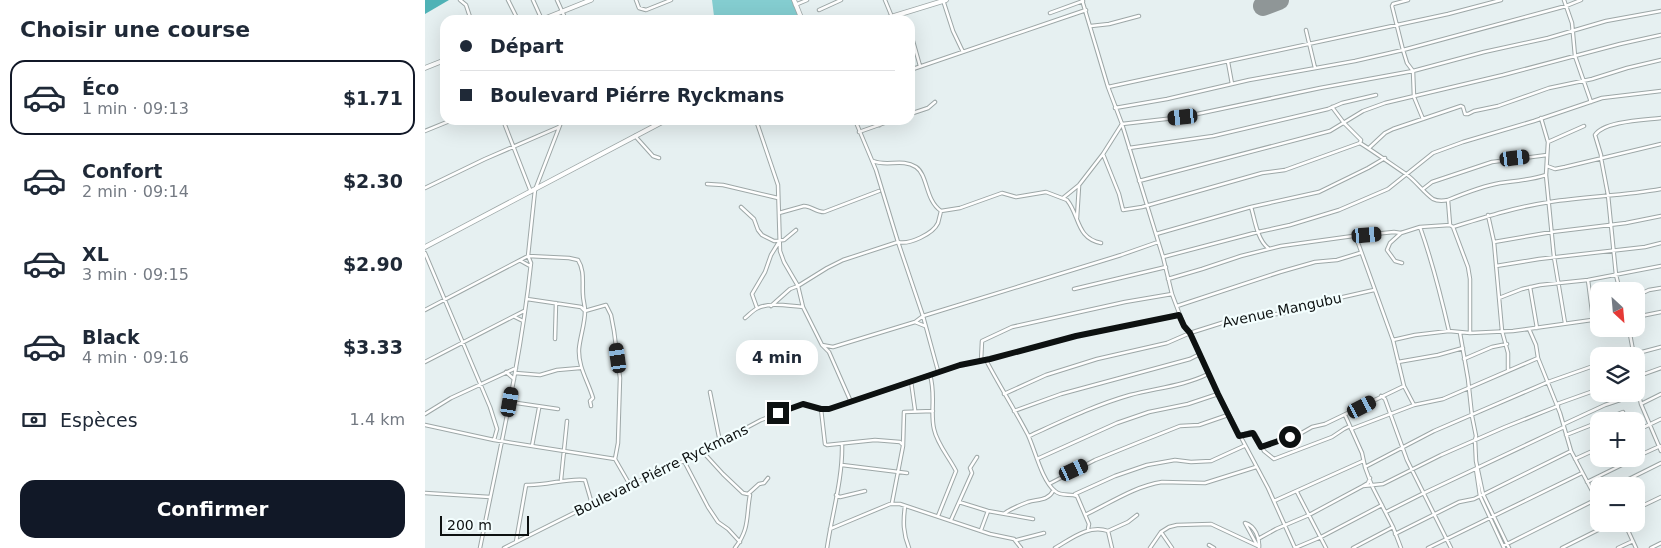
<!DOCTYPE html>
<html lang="fr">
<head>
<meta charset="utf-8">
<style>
  :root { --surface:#fff; --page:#f2f2f3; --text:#1f2937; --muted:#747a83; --line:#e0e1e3; --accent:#111827 }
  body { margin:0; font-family:"DejaVu Sans",sans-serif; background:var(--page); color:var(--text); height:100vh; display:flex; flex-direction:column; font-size:19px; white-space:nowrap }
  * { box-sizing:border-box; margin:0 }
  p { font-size:16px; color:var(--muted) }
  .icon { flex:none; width:28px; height:28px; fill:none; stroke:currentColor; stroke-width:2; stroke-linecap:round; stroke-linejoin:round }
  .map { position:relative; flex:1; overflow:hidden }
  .sheet { display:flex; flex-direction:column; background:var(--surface); width:425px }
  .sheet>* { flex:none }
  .top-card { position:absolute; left:15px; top:15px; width:475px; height:110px; border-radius:15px; box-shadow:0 5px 20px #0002; display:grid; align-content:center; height:110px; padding:0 20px; background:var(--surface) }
  .needle { width:32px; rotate:154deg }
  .tools { position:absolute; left:1165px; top:282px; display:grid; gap:10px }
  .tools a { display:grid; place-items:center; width:55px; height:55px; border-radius:10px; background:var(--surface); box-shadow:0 5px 20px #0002; font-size:25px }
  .scale { position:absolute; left:15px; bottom:12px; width:89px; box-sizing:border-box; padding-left:5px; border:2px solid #0d1111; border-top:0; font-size:14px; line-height:18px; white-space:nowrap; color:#0d1111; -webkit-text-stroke:4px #f3fefe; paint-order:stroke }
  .end { position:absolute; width:22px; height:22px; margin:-11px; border:6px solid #0d1111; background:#fff; box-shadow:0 0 0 2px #fff }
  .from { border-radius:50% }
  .bubble { position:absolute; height:35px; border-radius:15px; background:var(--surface); box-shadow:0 5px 20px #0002; font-size:16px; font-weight:800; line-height:35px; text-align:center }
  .car { position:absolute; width:15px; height:30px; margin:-15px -8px; border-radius:6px; box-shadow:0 0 4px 1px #0007; background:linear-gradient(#222 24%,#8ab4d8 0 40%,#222 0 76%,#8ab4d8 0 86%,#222 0) }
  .top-card b { display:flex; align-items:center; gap:18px; height:48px; font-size:19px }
  .top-card b+b { border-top:1px solid var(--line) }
  .top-card i { width:12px; height:12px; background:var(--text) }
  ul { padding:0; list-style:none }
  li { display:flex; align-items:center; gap:15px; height:75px; margin:0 10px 8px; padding:0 10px; border:2px solid transparent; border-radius:15px }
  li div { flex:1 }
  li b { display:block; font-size:19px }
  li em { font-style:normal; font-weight:800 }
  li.active { border-color:var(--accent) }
  li>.icon { width:45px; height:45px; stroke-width:1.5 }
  h2 { padding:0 20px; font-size:22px; line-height:60px }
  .pay { display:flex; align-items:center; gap:12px; height:55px; padding:0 20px; font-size:19px }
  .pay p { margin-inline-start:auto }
  .action { display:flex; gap:10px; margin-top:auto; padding:10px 20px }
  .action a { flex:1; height:58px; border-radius:15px; background:var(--accent); color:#fff; font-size:20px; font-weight:800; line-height:58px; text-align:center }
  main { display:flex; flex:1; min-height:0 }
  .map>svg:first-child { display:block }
</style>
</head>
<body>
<main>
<section class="sheet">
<h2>Choisir une course</h2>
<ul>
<li class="active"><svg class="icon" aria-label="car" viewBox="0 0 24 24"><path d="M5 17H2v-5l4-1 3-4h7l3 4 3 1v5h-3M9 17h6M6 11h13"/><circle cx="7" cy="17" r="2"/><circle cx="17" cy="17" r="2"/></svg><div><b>Éco</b><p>1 min · 09:13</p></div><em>$1.71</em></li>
<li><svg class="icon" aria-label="car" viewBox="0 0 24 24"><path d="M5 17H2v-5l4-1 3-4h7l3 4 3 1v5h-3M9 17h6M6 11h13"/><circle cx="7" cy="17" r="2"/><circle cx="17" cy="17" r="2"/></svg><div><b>Confort</b><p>2 min · 09:14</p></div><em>$2.30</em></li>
<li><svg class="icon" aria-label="car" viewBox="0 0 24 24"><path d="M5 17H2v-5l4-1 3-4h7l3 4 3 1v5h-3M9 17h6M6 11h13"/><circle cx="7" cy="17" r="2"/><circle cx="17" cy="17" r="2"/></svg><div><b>XL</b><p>3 min · 09:15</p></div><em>$2.90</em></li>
<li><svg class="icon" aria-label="car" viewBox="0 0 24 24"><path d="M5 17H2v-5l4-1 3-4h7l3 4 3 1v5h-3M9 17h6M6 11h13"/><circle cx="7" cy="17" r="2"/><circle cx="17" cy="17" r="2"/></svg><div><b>Black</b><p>4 min · 09:16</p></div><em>$3.33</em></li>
</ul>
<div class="pay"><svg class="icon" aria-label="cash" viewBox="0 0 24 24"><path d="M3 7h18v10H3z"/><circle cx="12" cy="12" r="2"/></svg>Espèces<p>1.4 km</p></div>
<div class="action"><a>Confirmer</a></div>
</section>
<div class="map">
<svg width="1236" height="548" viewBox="0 0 1236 548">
  <rect width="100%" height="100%" fill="#e6f0f1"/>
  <path fill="#84cdd0" d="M 287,0 L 367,0 L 378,20 L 293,20 L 289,16 Z"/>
  <path fill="#4fb2b6" d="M 0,0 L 24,0 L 0,14 Z"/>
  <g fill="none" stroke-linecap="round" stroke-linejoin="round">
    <path stroke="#8f9697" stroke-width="20" d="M 838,6 L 854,0"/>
    <defs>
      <path id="street" d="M 35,0 L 41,5 L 46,20
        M 83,0 L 93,20
        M 108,0 L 117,20
        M 132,0 L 141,20
        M 211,0 L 214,8 L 221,10 L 246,0
        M 460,0 L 467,17
        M 518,0 L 528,31 L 538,52
        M 657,0 L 683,87 L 697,124 L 738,257 L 747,294 L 759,326 L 765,333 L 793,394 L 843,488 L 870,548
        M 983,0 L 968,4 L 967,6 L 978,50 L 982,63 L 988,71 L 989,97 L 998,119
        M 1139,0 L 1147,23 L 1150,56 L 1166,102
        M 370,5 L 382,0
        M 394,10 L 416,0
        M 625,13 L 658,1
        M 666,26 L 684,24 L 714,16
        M 881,30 L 890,68
        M 488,41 L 495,66
        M 803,62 L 807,84
        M 485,70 L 661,10
        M 683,87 L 1023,14 L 1076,0
        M 907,107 L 919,123 L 936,140 L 935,143 C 951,153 966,164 981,174 C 991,181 998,192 1008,199 C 1012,201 1018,201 1023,200 L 1025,225 L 1028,227 L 1043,267 L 1045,279 L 1045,333
        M 690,108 L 742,99 L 824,80 L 930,61 L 978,50 L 1141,6 L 1156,0
        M 485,114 L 503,108 L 510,102
        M 1116,118 L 1123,142 L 1121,175 L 1129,257 L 1140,323
        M 78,120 L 106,192
        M 331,120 L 353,185 L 355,251 L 359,262 L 373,286 L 378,307 L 397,345 L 404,352 L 426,402
        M 430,120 L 451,170 L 473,242 L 498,316 L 513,371
        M 450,120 L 455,125
        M 0,131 L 27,120
        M 434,132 L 468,120
        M 210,136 L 228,156 L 234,158
        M 1123,142 L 1159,126
        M 704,148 L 788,136 L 903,109 L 917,103 L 951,95
        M 944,148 L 960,133 L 968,129 L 1036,106 L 1038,107 L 1040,114 L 1043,114 L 1049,111 L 1073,106 L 1124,88 L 1167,79 L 1202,68 L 1236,60
        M 678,154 L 694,194 L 698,210 L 717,207 L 837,173 L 860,170 L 935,143
        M 448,161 C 462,167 477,158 491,167 C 503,175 500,200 516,211
        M 1122,166 L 1130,169 L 1140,167 L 1236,144
        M 714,181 L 905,131 L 938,111 L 960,103 L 1078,75 L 1195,44 L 1236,35
        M 282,184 L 298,185 L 353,198
        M 0,188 L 60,159 L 134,127
        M 998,189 L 1007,182 L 1067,162 L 1122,155
        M 638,198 L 654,185 L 678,154 L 697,124 L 758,117 L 895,88 L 988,71 L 1059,52 L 1123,38 L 1181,21 L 1236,11
        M 1023,200 C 1040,193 1057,186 1075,183 C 1090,181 1106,180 1121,175
        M 316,207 L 329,219 L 333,230 L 337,235 L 349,241 L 359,240 L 371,230
        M 826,207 C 830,220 832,239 843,248
        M 516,211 L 535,208 L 577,193 L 591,197 L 621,192 L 642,200 C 655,216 651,238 676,243
        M 354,213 L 379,206 C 386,206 391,212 399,212 L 454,191
        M 1063,215 L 1069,242 L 1077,331 L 1083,353 L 1083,369
        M 652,218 L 654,186
        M 995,227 C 1007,261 1016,296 1024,331
        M 1028,227 C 1060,217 1091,207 1125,202 C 1162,196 1199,196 1236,189
        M 976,233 L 965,243 L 962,250 L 970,261 L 977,263
        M 731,234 L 826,207 L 894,192 L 943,168 L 960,158
        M 928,236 L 932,240 L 968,340 L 979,386 L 989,405 L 1018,399 L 1113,358
        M 1069,242 L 1127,232 L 1201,223 L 1236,216
        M 0,253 L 65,407 L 72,429 L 69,440
        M 738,257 L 833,232 L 865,225 L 914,210 L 963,189 L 1008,153 L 1038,142 L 1109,121 L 1177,98 L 1236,91
        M 96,261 L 105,266
        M 1071,266 L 1114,259 L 1220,247 L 1236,243
        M 743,279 L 777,269 L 816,256 L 856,246 L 928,236 L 969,232 L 976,233 L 995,227 L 1025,225
        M 1163,280 L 1168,319
        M 1105,287 L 1112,328
        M 649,289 L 741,267
        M 1195,291 L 1191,275 L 1183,195 L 1176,158 L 1176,155 L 1170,135 C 1179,121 1220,120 1236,118
        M 1211,296 L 1224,290 L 1236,288
        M 1074,298 L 1097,289 L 1115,285 L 1163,280 L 1236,266
        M 102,299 L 156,307 L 160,311
        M 346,306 L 365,289 L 373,286 L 402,268 L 418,260 L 473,242 C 484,245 508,234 513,223 C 514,219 515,215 516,211
        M 752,306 L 855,272 L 890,262 L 912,260 L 935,253
        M 332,308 L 327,294 L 340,272 L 346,255 L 354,242
        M 0,310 L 103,256 L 144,258 L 153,260 C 160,271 157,283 158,295 C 158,300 160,305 160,311 C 160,324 155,337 154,349 C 153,367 163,381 168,398 L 165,401 L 166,406
        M 160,311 L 181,305 L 186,315 L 189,331 L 195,378 L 193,443 L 190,459 L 205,485
        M 90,317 L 98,321
        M 1211,317 L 1236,312
        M 320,318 C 324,315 328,310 333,308 C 345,302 364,306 378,307
        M 490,322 L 500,326
        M 1104,329 L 1111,345 L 1113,358 L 1135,413 L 1146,451 L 1174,504
        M 1204,329 L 1209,356
        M 1035,333 L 1043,379 L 1047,416 L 1051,436 L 1050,440 L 1051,461 L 1058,494 L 1084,548
        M 130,339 L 131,303
        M 968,340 L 990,335 L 1024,331 L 1045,333 L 1088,331 L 1174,319
        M 397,345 L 408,347 L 490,322 L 498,316 L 696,255 L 733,242
        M 1202,356 L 1236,347
        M 1039,359 L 1067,347 L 1082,344
        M 561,360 C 574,385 590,410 603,435 C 610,450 617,481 630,491 C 636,497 645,493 652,496 L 664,524 L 663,529
        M 556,361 L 557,341 L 587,327 L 700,302 L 747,294
        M 0,362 L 99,311
        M 973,362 L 1013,355 L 1038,348
        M 81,372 L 89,379
        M 90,373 L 115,375 L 132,370 L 155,368
        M 505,375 C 511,395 505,412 509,429 C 512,444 524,457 531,471 L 513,516
        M 1211,377 L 1236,368
        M 486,381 L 490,410
        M 1211,381 L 1216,404 L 1236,451
        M 285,392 L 295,442
        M 579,394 L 621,375 L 672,359 L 742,343 L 765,333 L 803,321 L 859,313 L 905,300 L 949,290
        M 956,396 L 960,399 L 982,460 L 1026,548
        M 85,402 L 133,409
        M 1132,404 L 1174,389
        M 1216,404 L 1236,394
        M 396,409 L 400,444 L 402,445 L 450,440 L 475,442 L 477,444
        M 589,411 L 636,394 L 765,359 L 775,354
        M 0,414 L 26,398 L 91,368
        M 920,415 L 937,453 L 940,467 L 947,486 L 968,527 L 976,548
        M 1176,421 L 1198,412
        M 1139,424 L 1180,405 L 1213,394
        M 0,425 L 69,440 L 190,459
        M 926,429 L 989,405
        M 1211,431 L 1236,419
        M 1141,435 L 1174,422
        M 604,436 C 637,421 670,405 705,395 C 731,388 759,386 783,374
        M 814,436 L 826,432 L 830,434 L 839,451 L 849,459 L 907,437 L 919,429 L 925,426
        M 107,446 L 114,408
        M 836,447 L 860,438 L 873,435 L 887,427 L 900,424 L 979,386
        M 277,451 L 298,474 L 318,493 L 323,494 L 334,484 L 339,483 L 343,478
        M 1211,457 L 1235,446
        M 612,459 L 692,423 L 724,412 L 763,404 L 793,394
        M 1150,459 L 1174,448
        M 259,461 L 283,507 L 293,522 L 303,529 L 315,542
        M 417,465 L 482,473
        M 940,467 L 1009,431 L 1123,382 L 1174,364
        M 1051,469 L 1055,496 L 1079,548
        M 136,480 L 142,421
        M 1162,482 L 1209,459
        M 624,484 L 670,460 L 717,441 L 755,426 L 774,425 L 803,415
        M 938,486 L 958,484 L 1016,455 L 1080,427 L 1133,406
        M 1190,486 L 1236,463
        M 872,492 L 901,548
        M 0,493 L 65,497
        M 650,494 L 690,476 L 722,465 L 750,460 L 766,462 L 786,461 L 819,446
        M 411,495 L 415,497 L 440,491
        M 849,501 L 938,461
        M 534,502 L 563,511 L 608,519
        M 467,503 L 478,446 L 479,412 L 508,411
        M 480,506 C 478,522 478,533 484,548
        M 1211,509 L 1236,497
        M 961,512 L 999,493 L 1139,427
        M 580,513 C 587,508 595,505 603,502 C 612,499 623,501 628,491
        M 660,515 C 685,503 710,486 737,482 L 780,483 L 831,467
        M 526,520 L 547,473 L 545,468 L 552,457
        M 1200,524 L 1211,548
        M 405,529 L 465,504 L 475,504 L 565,534 L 589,539 L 596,548
        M 556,530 L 563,511
        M 683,531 L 687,548
        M 736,532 L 747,548
        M 970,534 L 1034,502 L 1049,499 L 1146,451
        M 833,539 L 851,529 L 884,515 L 938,486 L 943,483 L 945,478
        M 592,540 L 619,533
        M 91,542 L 101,485 C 122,486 140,478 160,480 L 167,504
        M 784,545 L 789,548
        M 832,545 L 820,523 C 830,526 835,538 834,548
        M 1078,546 L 1166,502 L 1172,502
        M 55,548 C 74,453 96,359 106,263 L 103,256 L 110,190 L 137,120
        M 79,548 L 205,485 L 259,461 L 336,420 L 378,404 L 396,409 L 404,409 L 535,365 L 565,359 L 651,336 L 755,315
        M 310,548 C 325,529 321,516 325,495 L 323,494
        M 402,548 C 407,514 418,478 417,444
        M 630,548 C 646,539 664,524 683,531 L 703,522 L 712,515
        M 725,548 L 736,532 L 744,527 L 752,525 L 786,524 L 833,546
        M 870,548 L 896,537 L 957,505
        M 928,548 L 968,527
        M 1003,548 L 1157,473
        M 1137,548 L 1185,524
        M 1193,548 L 1208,541
        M 1226,548 L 1236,543"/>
      <path id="secondary" d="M 369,0 L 377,20
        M 116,20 L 166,0
        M 456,20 L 521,0
        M 0,68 L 20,60
        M 0,247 L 241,120"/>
    </defs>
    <use href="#street" stroke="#9da7a7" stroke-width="4.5"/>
    <use href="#secondary" stroke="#9da7a7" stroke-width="5.5"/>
    <use href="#street" stroke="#fff" stroke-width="2.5"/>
    <use href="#secondary" stroke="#fff" stroke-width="4"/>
  </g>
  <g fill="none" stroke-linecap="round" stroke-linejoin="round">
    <path stroke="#0d1111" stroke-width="6" d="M 353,413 L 378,404 L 396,409 L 404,409 L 535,365 L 565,359 L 651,336 L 754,315 L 759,326 L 765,333 L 793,394 L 814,436 L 828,433 L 836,447 L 865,437"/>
  </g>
  <g text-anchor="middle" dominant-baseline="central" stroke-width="4.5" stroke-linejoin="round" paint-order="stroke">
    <g font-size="14" fill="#0d1111" stroke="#f3fefe">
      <text transform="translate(857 310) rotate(-12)">Avenue Mangubu</text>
      <text transform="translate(236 470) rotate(-26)">Boulevard Piérre Ryckmans</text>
    </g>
  </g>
</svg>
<div class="tools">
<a><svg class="needle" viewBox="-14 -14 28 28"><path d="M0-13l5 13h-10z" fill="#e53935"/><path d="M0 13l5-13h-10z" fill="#747a83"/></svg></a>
<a><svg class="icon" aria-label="layers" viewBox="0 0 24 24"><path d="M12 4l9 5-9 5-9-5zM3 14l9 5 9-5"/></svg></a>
<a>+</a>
<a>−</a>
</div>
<div class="scale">200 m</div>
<i class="end from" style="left:865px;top:437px"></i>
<i class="end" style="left:353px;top:413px"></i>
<div class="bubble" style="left:311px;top:340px;width:82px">4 min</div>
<i class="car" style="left:758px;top:117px;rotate:264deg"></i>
<i class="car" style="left:1090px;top:158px;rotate:83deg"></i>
<i class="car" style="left:942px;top:235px;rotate:85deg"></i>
<i class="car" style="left:193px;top:358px;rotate:352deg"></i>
<i class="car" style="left:85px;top:402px;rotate:10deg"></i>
<i class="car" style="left:937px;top:407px;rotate:63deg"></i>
<i class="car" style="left:649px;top:470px;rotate:65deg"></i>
<div class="top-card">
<b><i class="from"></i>Départ</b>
<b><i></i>Boulevard Piérre Ryckmans</b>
</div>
</div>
</main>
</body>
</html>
